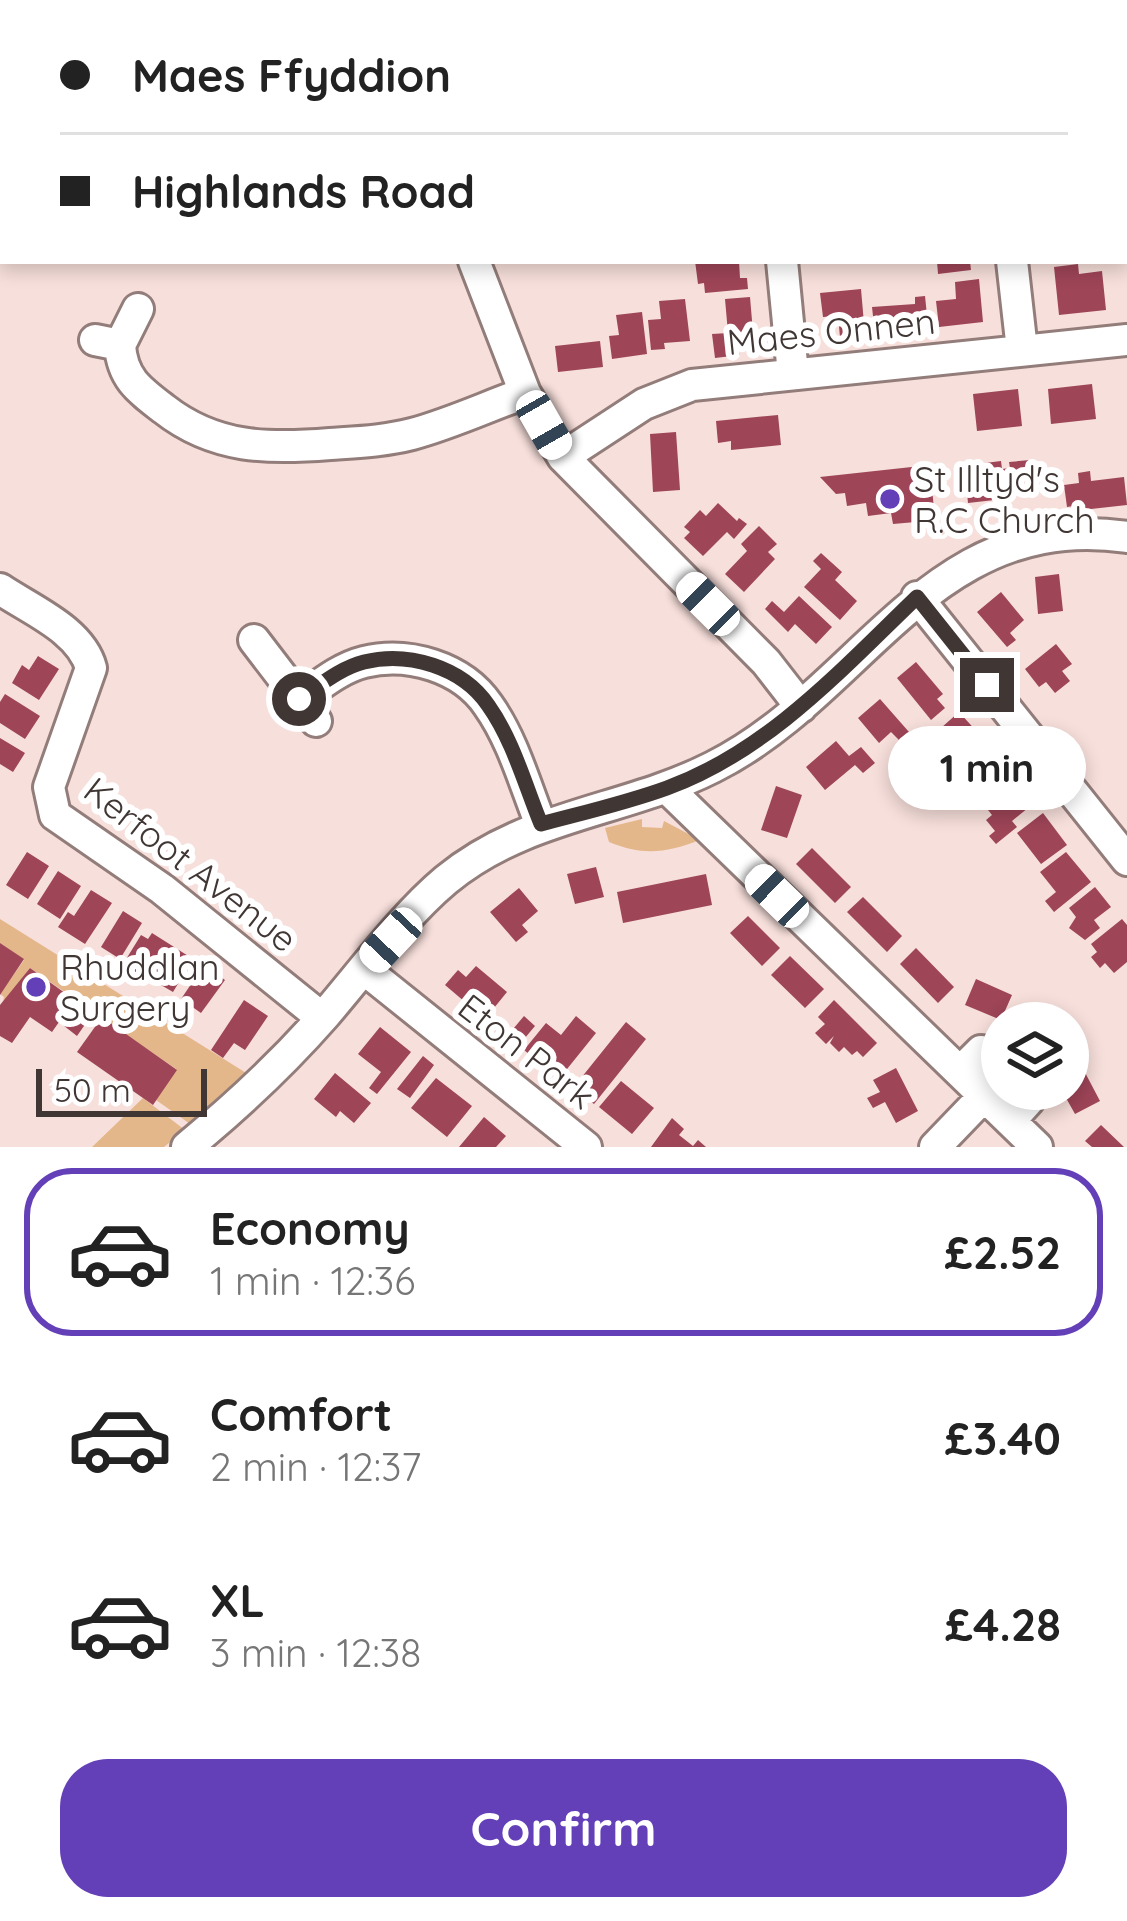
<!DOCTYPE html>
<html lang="en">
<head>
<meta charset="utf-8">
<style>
  :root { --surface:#fff; --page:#f6f6f6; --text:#222; --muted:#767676; --line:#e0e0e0; --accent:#6440b8 }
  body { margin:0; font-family:Quicksand,sans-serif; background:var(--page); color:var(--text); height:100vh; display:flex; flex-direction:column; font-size:45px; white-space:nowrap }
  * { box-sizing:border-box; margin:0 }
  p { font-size:39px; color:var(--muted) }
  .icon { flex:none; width:66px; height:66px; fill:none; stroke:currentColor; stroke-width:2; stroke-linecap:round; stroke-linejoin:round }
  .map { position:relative; height:1147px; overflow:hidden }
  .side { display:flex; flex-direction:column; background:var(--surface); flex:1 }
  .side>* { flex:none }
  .guide { position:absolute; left:0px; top:0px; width:1128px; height:264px; box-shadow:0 6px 18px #0003; display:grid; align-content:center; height:264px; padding:0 60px; background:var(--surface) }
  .buttons { position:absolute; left:981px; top:1002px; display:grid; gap:24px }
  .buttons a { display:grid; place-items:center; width:108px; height:108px; border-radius:50%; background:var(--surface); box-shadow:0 6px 18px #0003; font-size:60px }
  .scale { position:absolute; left:36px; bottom:30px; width:171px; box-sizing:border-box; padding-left:12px; border:6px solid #403735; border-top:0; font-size:33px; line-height:42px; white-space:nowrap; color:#403735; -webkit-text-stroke:9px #fff; paint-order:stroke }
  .end { position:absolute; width:54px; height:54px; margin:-27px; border:15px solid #403735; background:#fff; box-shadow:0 0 0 6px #fff }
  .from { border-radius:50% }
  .bubble { position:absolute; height:84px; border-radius:42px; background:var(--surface); box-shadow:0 6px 18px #0003; font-size:39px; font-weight:700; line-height:84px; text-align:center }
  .car { position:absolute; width:36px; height:72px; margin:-36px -18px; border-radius:15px; box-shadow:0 0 9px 3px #0007; background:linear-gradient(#fff 24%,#345 0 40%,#fff 0 76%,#345 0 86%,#fff 0) }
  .guide b { display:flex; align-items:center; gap:42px; height:114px; font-size:45px }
  .guide b+b { border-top:3px solid var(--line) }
  .guide i { width:30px; height:30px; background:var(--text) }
  ul { padding:21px 0 0; list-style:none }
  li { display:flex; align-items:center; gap:36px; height:168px; margin:0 24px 18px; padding:0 36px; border:6px solid transparent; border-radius:48px }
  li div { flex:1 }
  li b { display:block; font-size:45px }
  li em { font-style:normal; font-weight:700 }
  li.active { border-color:var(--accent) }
  li>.icon { width:108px; height:108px; stroke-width:1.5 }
  .primary-button { display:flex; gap:24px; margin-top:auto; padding:24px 60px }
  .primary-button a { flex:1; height:138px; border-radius:48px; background:var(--accent); color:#fff; font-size:48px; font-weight:700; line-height:138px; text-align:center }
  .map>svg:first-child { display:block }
</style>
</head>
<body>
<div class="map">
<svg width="1127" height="1147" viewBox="0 0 1127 1147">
  <rect width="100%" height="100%" fill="#f7dfdb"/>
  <path fill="#e4b78a" d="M 0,0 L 560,3 L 3,3 L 0,201 Z
    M 642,819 L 642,827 L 662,828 L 664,821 L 700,840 C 666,853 643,856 609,842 L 605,828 Z
    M 0,919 L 251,1076 L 193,1126 L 156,1100 L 176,1069 L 30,968 L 2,1007 L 4,997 L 0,994 L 24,960 L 0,943 Z
    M 143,1098 L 185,1130 L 164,1147 L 92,1147 Z"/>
  <path fill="#9e4558" d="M 695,261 L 739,261 L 740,278 L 747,278 L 748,289 L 705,293 L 704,283 L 698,284 Z
    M 937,261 L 970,261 L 971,270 L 938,274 Z
    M 1078,264 L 1079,274 L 1102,271 L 1106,310 L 1059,315 L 1054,267 Z
    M 979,279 L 983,322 L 939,327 L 936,301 L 956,299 L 955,282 Z
    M 861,289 L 865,335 L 840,337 L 838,316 L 823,317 L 820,293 Z
    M 925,296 L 928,325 L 919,326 L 919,330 L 875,334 L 872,307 L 915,304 L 915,297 Z
    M 750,297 L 754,344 L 739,345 L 740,355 L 715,358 L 712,334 L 728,333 L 725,299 Z
    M 685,299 L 690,341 L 664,343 L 665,349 L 651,350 L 648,320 L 661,319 L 659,301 Z
    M 642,312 L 647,354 L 612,359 L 609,336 L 619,335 L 616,315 Z
    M 600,341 L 603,367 L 558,372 L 555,346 Z
    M 1092,384 L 1096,419 L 1051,424 L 1048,389 Z
    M 1018,389 L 1022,426 L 977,431 L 973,394 Z
    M 778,415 L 781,445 L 731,450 L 731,441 L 718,443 L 716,421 Z
    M 676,432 L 680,490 L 653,492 L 650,434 Z
    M 1030,460 L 1032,480 L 1011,482 L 1012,498 L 968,503 L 965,472 L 985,470 L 985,463 L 1001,461 L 1002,469 L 1010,468 L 1009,462 Z
    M 930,465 L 934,510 L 927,521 L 893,524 L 891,513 L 868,516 L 866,503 L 847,506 L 845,493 L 836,494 L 820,477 Z
    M 1090,471 L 1091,481 L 1124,477 L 1127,505 L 1082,510 L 1081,505 L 1067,507 L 1064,485 L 1079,483 L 1078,473 Z
    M 718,503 L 737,521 L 739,518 L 747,524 L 734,539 L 727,532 L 703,556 L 684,538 L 690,532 L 684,527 L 700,510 L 706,516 Z
    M 759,526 L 777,544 L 768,552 L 775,559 L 744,592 L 725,574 L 747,551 L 741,544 Z
    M 821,553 L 842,572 L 835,580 L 857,601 L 840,620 L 804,587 L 821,569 L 813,561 Z
    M 1059,574 L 1063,611 L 1038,614 L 1035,577 Z
    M 1001,592 L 1024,620 L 1010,633 L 1016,640 L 1007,647 L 977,612 Z
    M 799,596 L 832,627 L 816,644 L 795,624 L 788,632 L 765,609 L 772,601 L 784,612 Z
    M 1056,644 L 1072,664 L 1062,671 L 1070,681 L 1055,693 L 1046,682 L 1039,687 L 1025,669 Z
    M 38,656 L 59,669 L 39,700 L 12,683 L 22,665 L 29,670 Z
    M 916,662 L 943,694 L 937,699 L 945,708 L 931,720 L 897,678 Z
    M 5,694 L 40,716 L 25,739 L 0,723 L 0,702 Z
    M 880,699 L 909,732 L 899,740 L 891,732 L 879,743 L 858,718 Z
    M 959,712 L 979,734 L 963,748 L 969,756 L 958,766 L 943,748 L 935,755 L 924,743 Z
    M 0,738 L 25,753 L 13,772 L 0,764 Z
    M 836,741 L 849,756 L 861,747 L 875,763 L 863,773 L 855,765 L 825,790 L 806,767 Z
    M 986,749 L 1011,777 L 991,794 L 985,787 L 978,793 L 959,771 Z
    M 1008,785 L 1014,791 L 1020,786 L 1034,803 L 1012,821 L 1017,827 L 996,844 L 989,836 L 995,831 L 986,820 L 992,815 L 984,805 Z
    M 776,786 L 802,795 L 787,838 L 761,830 Z
    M 1043,813 L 1067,845 L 1041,864 L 1017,833 Z
    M 812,848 L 851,887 L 835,903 L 796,864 Z
    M 27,852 L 49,866 L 28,899 L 6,885 Z
    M 1066,852 L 1091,882 L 1054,912 L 1045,901 L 1056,892 L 1040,872 Z
    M 596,867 L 604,897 L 575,904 L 567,874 Z
    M 58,871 L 81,886 L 60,919 L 37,904 Z
    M 706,874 L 712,905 L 623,923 L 617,892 Z
    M 1095,887 L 1111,907 L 1094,920 L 1100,928 L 1085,940 L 1069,928 L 1076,917 L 1069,908 Z
    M 519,888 L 538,911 L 522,925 L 528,932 L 516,942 L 490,912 Z
    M 91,890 L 112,903 L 85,944 L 58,927 L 68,912 L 74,916 Z
    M 863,897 L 902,936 L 887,952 L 847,912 Z
    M 123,911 L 142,923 L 120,959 L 101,947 Z
    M 748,916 L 780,948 L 762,966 L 730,933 Z
    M 1122,919 L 1127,925 L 1127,962 L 1114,973 L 1105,963 L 1100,968 L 1091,957 L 1097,952 L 1091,944 Z
    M 152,933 L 193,959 L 173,992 L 142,974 L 138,980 L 120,969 L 141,935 L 148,939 Z
    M 0,943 L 24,959 L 0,995 Z
    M 916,948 L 954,987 L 938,1003 L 900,964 Z
    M 790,956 L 824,989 L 805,1008 L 771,975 Z
    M 204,965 L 225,980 L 201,1013 L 181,999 Z
    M 476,966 L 507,992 L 485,1019 L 445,985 L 458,970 L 466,977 Z
    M 30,968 L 93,1013 L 77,1036 L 59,1022 L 52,1032 L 30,1017 L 12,1043 L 0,1036 L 0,1005 Z
    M 976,979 L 1012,995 L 1001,1020 L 965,1005 Z
    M 244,1000 L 268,1016 L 245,1050 L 234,1043 L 223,1058 L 211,1050 Z
    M 834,1000 L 877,1043 L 863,1057 L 857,1051 L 852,1055 L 844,1047 L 839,1052 L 830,1043 L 834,1036 L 826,1044 L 815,1033 L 825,1024 L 818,1017 Z
    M 524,1016 L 535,1026 L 509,1057 L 498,1047 Z
    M 576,1016 L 596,1033 L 559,1079 L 524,1050 L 546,1023 L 561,1035 Z
    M 102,1017 L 177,1070 L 153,1105 L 77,1052 Z
    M 626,1022 L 646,1039 L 594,1104 L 573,1088 Z
    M 380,1027 L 411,1052 L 377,1094 L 369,1088 L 381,1072 L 358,1054 Z
    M 423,1056 L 434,1065 L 410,1098 L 397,1089 Z
    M 1080,1063 L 1100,1101 L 1075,1114 L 1061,1089 L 1068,1089 L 1068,1070 Z
    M 896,1068 L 918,1111 L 896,1123 L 885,1102 L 873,1108 L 867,1098 L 880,1092 L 873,1080 Z
    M 335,1073 L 371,1103 L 354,1123 L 340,1111 L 336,1117 L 314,1099 Z
    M 436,1078 L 472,1106 L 447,1137 L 411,1108 Z
    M 621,1081 L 654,1108 L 632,1134 L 599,1107 Z
    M 484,1117 L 506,1136 L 496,1147 L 459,1147 Z
    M 672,1118 L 684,1129 L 679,1135 L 693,1146 L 698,1140 L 706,1147 L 651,1147 Z
    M 1101,1125 L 1124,1147 L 1092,1147 L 1085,1141 Z"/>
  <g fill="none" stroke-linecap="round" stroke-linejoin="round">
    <defs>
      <path id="minor" d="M 1125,114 L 1127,114
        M 474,261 L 525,393 L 563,457 L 766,662 L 801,707
        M 782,261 L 793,374
        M 1012,261 L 1022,350
        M 95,340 L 120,345 L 138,309
        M 120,345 C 122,378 139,390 164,409 C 215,449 269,449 330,444 C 358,442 385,441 412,434 C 450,424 488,406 525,393
        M 563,457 L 644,404 L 692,385 L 1127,340
        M 0,589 C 31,610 81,630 91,668 L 49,787 L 55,815 L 162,889 L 322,1018
        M 917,597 L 1127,860
        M 254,640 L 316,721
        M 300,699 C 320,685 340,668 364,662 C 408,651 462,667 488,705 C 513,740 525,785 541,825
        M 667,788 L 1037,1147
        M 364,969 L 586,1147
        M 960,1072 L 981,1051 L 1002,1072
        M 1010,1121 L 1029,1100 L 1018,1089
        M 187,1147 C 237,1106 282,1064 325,1015 C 362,972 403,916 446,880 C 526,814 624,812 713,767 C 862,693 931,508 1127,537
        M 935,1147 L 984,1096"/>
    </defs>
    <use href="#minor" stroke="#937d7a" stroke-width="36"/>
    <use href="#minor" stroke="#fff" stroke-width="30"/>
  </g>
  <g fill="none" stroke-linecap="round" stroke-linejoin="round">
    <path stroke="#403735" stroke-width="15" d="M 299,699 C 319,686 340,668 364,662 C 408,651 462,667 488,705 C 513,740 525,785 541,824 C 582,813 626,803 667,788 C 768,751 841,670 917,597 L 987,685"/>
  </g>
  <g fill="#6440b8" stroke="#fff" stroke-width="4.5">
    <circle cx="890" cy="499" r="12"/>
    <circle cx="36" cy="987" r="12"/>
  </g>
  <g text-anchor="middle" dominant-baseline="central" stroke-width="12" stroke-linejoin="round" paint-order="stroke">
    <g font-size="36" fill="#403735" stroke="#fff">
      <text transform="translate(831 331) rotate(-6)">Maes Onnen</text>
      <text transform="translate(191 864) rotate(38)">Kerfoot Avenue</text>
      <text transform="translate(527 1051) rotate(38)">Eton Park</text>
    </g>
    <g font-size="36" fill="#403735" stroke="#fff" text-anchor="start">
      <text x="914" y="478">St Illtyd's<tspan x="914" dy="41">R.C Church</tspan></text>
      <text x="60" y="966">Rhuddlan<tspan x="60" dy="41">Surgery</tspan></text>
    </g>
  </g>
</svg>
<div class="buttons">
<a><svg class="icon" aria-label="layers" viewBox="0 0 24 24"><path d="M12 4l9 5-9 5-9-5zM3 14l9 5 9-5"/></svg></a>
</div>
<div class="scale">50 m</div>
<i class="end from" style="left:299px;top:699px"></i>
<i class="end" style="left:987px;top:685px"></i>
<div class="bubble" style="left:888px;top:726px;width:198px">1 min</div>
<i class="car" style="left:544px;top:425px;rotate:150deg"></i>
<i class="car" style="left:708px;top:604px;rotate:315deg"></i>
<i class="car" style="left:777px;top:896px;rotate:314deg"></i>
<i class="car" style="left:391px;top:940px;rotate:223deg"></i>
<div class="guide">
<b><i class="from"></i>Maes Ffyddion</b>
<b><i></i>Highlands Road</b>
</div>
</div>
<section class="side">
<ul>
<li class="active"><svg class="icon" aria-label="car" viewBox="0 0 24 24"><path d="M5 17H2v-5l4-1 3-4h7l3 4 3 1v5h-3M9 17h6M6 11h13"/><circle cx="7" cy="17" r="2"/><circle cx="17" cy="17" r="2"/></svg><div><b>Economy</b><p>1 min · 12:36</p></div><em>£2.52</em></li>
<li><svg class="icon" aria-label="car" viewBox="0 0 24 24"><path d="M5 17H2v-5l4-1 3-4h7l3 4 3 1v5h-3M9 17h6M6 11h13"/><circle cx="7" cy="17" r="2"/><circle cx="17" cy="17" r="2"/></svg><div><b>Comfort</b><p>2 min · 12:37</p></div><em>£3.40</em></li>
<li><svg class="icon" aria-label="car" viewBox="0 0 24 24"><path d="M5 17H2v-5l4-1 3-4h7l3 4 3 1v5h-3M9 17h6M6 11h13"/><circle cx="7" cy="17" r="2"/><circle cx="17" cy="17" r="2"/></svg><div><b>XL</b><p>3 min · 12:38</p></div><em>£4.28</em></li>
</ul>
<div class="primary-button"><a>Confirm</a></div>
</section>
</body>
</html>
